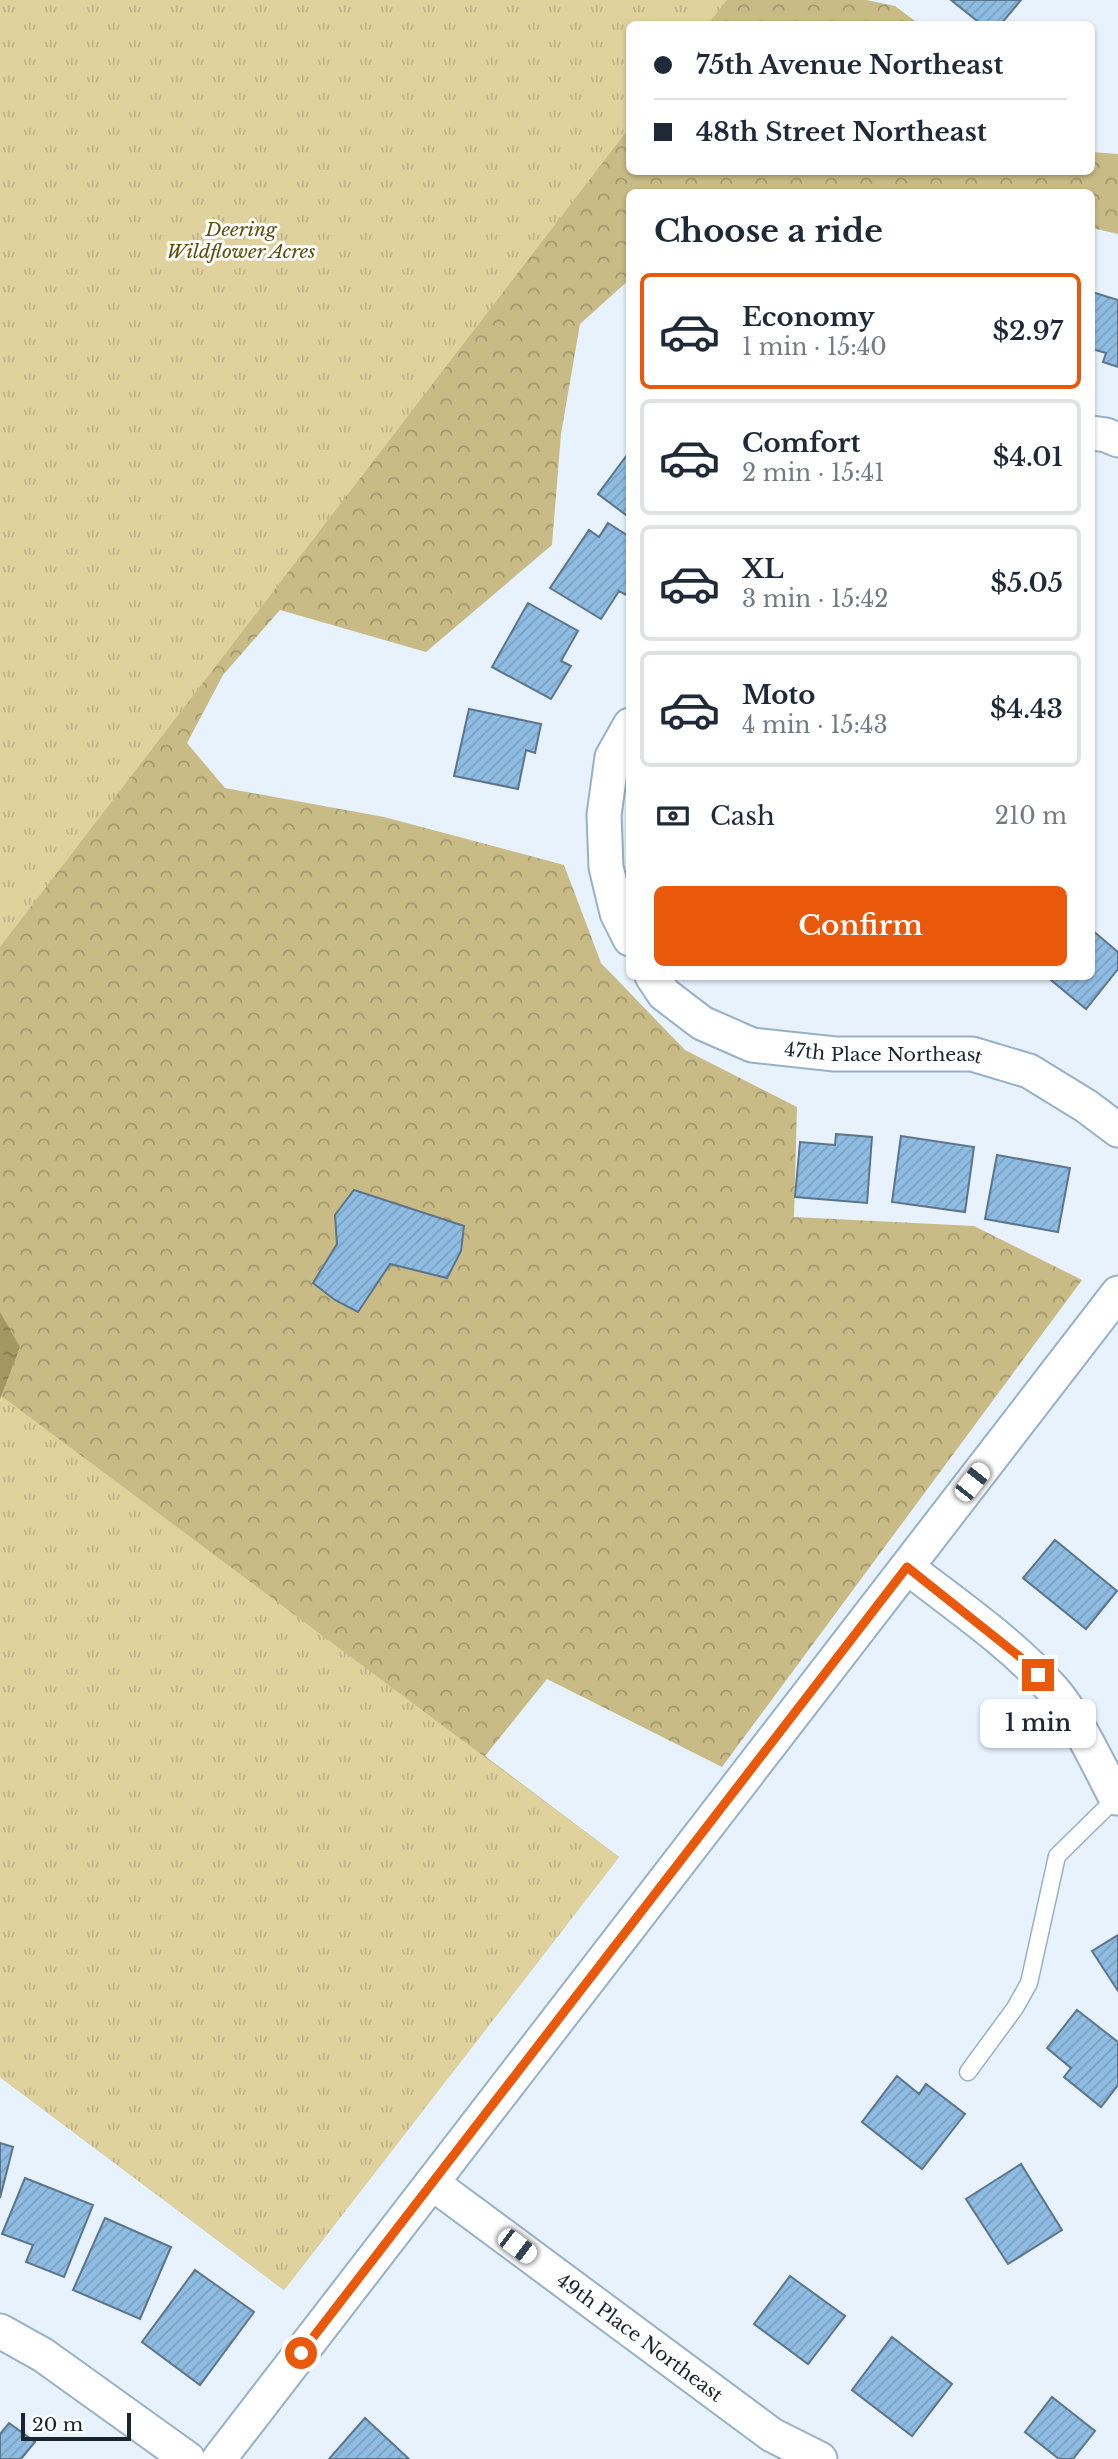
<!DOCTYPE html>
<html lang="en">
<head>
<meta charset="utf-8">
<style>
  :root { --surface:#fff; --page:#f6f6f7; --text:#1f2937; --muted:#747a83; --line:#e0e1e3; --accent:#ea580c }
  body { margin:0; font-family:"Libre Baskerville",serif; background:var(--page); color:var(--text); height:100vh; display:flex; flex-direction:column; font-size:26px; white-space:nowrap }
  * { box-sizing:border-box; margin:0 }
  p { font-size:23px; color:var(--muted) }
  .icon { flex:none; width:38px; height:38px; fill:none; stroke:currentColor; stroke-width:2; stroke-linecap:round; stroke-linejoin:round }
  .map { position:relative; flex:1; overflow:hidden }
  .drawer { position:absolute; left:626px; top:189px; width:469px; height:791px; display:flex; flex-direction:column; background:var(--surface); border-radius:10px; box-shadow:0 2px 5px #0004 }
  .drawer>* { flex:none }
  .hud { position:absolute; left:626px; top:21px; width:469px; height:154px; border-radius:10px; box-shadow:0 2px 5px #0004; display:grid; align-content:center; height:154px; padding:0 28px; background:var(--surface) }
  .scale { position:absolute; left:21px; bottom:18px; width:110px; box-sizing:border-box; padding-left:7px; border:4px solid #1a242d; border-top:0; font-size:19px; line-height:24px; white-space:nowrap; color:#1a242d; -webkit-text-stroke:5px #fefefe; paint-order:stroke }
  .end { position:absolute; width:32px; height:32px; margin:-16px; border:9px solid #ea580c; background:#fff; box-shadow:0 0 0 4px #fff }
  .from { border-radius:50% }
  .bubble { position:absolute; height:49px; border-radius:10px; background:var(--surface); box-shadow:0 2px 5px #0004; font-size:23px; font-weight:600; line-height:49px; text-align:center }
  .car { position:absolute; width:21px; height:42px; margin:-21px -10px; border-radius:9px; box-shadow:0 0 5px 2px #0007; background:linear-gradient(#fff 24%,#345 0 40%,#fff 0 76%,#345 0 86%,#fff 0) }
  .hud b { display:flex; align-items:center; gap:24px; height:66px; font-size:26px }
  .hud b+b { border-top:2px solid var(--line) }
  .hud i { width:18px; height:18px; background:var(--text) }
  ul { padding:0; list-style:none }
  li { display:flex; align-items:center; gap:21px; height:116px; margin:0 14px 10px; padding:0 14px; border:4px solid var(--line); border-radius:10px }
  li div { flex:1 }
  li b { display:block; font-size:26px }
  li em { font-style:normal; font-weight:600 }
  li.selected { border-color:var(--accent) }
  li>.icon { width:63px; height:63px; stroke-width:1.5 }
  h2 { padding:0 28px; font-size:32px; line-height:84px }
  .pay { display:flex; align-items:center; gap:18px; height:77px; padding:0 28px; font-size:26px }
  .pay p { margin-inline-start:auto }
  .button { display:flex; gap:14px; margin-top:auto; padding:14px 28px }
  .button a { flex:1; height:80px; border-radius:10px; background:var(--accent); color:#fff; font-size:28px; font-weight:600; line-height:80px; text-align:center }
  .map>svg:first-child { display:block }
</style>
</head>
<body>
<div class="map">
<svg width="1118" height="2459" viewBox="0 0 1118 2459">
  <defs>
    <pattern id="forest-crowns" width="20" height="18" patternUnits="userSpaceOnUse" patternTransform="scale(1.75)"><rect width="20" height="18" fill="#c8bb86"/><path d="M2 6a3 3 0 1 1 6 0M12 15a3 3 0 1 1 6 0" fill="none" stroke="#a2986e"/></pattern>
    <pattern id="park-tufts" width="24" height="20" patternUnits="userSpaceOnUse" patternTransform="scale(1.75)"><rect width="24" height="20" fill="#dfd29d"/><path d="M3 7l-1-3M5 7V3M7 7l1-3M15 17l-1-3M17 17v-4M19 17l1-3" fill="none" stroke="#bfb488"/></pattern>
    <pattern id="water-ripples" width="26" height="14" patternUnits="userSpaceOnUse" patternTransform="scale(1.75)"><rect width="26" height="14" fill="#a39762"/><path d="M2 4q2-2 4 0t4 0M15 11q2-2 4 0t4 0" fill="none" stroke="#847b51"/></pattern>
    <pattern id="building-hatch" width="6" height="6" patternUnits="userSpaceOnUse" patternTransform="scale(1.75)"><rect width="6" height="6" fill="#8fbce2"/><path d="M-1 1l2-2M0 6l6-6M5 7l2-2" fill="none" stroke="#7ba1c2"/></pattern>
  </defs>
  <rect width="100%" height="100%" fill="#e7f2fc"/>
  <path fill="url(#forest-crowns)" d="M 0,0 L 866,0 L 895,6 L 919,24 L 630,24 L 630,172 L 1092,172 L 1092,152 L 1118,154 L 1118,234 L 1092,228 L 1092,192 L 630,192 L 630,279 L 580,324 L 561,434 L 552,545 L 426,652 L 280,610 L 223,675 L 187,743 L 225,788 L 384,817 L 564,865 L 601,963 L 685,1050 L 797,1107 L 794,1217 L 974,1226 L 1082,1280 L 722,1767 L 547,1679 L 485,1756 L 619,1857 L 284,2290 L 0,2077 Z"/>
  <path fill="url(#park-tufts)" d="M 0,0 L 727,0 L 708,24 L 630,24 L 630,127 L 0,947 Z
    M 0,1395 L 619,1857 L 284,2290 L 0,2077 Z"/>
  <path fill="url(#water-ripples)" d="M 0,1312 L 20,1347 L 0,1399 Z"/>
  <path fill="url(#building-hatch)" stroke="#5c758a" stroke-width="2" d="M 951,0 L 1021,0 L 1001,24 L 981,24 Z
    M 1092,292 L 1118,300 L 1118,367 L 1103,362 L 1106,353 L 1092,349 Z
    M 630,451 L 630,518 L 598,494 Z
    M 608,523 L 630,537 L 630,589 L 626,595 L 619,591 L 601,619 L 550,588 L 589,530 L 599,537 Z
    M 528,603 L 578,631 L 561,661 L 571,666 L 551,699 L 492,667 Z
    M 469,709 L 541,724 L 535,753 L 526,750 L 518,789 L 454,776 Z
    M 1092,930 L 1118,952 L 1118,969 L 1086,1009 L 1046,976 L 1092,976 Z
    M 836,1134 L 872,1137 L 867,1203 L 795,1197 L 800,1142 L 835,1145 Z
    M 901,1136 L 974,1147 L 965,1212 L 892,1202 Z
    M 997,1155 L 1070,1168 L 1058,1232 L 985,1219 Z
    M 354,1190 L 464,1226 L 461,1251 L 447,1278 L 390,1264 L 358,1312 L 335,1300 L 313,1283 L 337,1244 L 335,1215 Z
    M 1055,1540 L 1117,1591 L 1086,1629 L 1023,1578 Z
    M 1118,1935 L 1118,1991 L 1092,1951 Z
    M 1077,2010 L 1118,2042 L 1118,2085 L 1101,2107 L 1064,2077 L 1071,2068 L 1047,2048 Z
    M 897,2076 L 919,2094 L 926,2084 L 965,2114 L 922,2169 L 862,2122 Z
    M 0,2143 L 13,2147 L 0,2198 Z
    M 1021,2164 L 1062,2230 L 1008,2264 L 966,2199 Z
    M 25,2178 L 93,2205 L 64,2277 L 26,2262 L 33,2245 L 2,2234 Z
    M 105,2218 L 171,2247 L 140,2319 L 73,2290 Z
    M 195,2270 L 254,2312 L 200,2385 L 142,2342 Z
    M 790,2276 L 845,2316 L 808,2364 L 754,2324 Z
    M 892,2337 L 952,2384 L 912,2436 L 852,2390 Z
    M 1052,2397 L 1095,2431 L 1073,2459 L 1059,2459 L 1025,2432 Z
    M 365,2418 L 409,2459 L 329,2459 Z
    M 9,2423 L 35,2442 L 21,2459 L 0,2459 L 0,2434 Z"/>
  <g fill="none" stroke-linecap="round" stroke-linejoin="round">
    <defs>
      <path id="lane" d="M 968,2072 L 1015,2008 L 1029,1983 L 1057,1856 L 1116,1798"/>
      <g id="street">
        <path d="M 1092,433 L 1106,435 L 1118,440"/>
        <path d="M 630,725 L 612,757 L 604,815 L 606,867 L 617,913 L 630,939"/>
        <path id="s1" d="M 652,976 L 664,994 L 702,1023 L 752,1045 L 835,1054 L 972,1054 L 1029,1071 L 1086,1106 L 1118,1130"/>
        <path d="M 907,1567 C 957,1606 1012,1643 1054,1691 C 1077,1718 1099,1766 1116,1798"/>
        <path id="s2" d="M 432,2183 L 772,2435 L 820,2459"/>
        <path d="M 0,2331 L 43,2355 L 188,2459"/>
        <path d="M 219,2459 L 1118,1293"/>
      </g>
    </defs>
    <use href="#lane" stroke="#96b1c7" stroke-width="19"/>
    <use href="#street" stroke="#96b1c7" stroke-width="37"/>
    <use href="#lane" stroke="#fff" stroke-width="16"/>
    <use href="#street" stroke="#fff" stroke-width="33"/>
  </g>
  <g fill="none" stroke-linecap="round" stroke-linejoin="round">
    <path stroke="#ea580c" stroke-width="9" d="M 301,2353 L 907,1567 L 1020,1657 L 1038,1675"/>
  </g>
  <g text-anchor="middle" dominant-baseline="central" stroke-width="6" stroke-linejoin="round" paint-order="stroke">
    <g font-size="19" font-style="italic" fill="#5b4d0a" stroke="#fefefe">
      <text x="241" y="229">Deering<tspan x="241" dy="22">Wildflower Acres</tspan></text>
    </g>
    <g font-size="19" fill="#1a242d" stroke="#fefefe">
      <text stroke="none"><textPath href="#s1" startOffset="256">47th Place Northeast</textPath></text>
      <text stroke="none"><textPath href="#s2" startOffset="259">49th Place Northeast</textPath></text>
    </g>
  </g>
</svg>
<div class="scale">20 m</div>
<i class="end from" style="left:301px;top:2353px"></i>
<i class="end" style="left:1038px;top:1675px"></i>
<div class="bubble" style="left:980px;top:1699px;width:116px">1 min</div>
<i class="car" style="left:972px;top:1482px;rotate:38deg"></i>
<i class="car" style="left:517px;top:2246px;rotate:127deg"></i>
<div class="hud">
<b><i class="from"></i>75th Avenue Northeast</b>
<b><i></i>48th Street Northeast</b>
</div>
<section class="drawer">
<h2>Choose a ride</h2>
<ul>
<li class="selected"><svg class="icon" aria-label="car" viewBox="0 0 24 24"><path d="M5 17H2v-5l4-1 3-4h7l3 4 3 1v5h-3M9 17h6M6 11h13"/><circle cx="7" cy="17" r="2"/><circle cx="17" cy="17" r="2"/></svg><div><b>Economy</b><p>1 min · 15:40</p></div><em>$2.97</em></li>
<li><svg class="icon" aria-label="car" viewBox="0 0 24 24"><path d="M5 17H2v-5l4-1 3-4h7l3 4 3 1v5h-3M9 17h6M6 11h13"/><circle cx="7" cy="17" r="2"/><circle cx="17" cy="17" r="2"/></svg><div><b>Comfort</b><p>2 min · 15:41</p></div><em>$4.01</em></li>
<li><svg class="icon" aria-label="car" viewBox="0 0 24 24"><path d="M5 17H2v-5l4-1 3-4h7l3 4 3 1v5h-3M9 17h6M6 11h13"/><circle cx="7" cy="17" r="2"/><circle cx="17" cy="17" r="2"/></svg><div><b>XL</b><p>3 min · 15:42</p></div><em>$5.05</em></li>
<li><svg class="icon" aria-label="car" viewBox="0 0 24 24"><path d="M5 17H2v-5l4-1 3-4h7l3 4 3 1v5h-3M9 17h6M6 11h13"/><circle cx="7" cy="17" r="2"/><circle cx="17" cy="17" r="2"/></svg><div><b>Moto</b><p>4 min · 15:43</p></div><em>$4.43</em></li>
</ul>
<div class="pay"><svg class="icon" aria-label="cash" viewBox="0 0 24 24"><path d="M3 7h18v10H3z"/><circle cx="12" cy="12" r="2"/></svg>Cash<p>210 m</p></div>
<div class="button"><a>Confirm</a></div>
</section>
</div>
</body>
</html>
